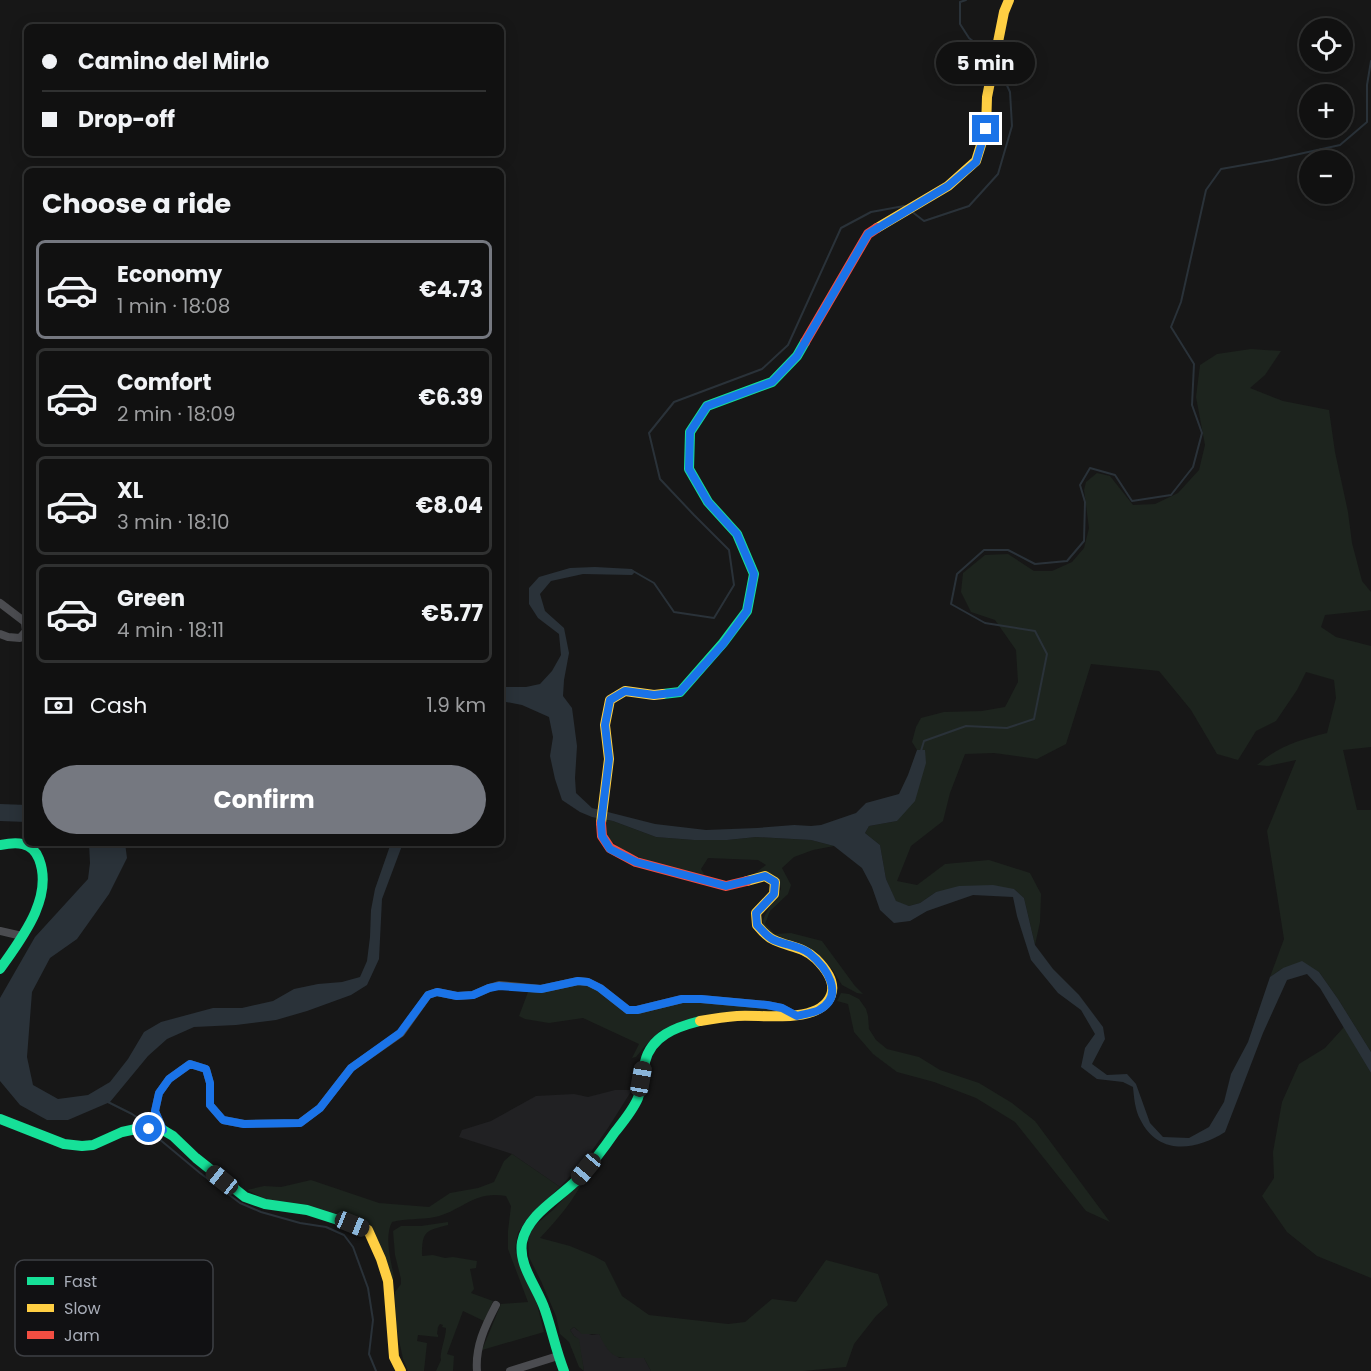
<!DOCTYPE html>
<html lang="en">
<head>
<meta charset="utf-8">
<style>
  :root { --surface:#111; --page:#1e1f1f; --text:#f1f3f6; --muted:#9c9d9f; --line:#303131; --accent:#757880 }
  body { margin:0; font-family:Poppins,sans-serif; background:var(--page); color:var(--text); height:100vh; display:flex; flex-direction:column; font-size:22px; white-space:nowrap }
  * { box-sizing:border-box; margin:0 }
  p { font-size:20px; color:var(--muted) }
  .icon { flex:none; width:33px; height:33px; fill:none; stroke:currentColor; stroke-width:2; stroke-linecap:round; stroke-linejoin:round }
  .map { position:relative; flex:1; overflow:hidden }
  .sheet { position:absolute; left:24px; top:168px; width:480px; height:678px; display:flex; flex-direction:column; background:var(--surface); border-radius:9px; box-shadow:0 3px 15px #0003,0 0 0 2px var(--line) }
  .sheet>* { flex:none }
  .guide { position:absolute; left:24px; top:24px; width:480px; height:132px; border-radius:9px; box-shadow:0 3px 15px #0003,0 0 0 2px var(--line); display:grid; align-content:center; height:132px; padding:0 18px; background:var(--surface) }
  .buttons { position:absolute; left:1299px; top:18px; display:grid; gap:12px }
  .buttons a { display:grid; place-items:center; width:54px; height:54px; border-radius:50%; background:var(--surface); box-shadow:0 3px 15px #0003,0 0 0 2px var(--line); font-size:30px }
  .end { position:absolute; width:27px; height:27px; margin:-14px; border:8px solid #1a73e8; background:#fff; box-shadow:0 0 0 3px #fff }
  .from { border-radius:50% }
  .bubble { position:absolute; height:42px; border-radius:21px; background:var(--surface); box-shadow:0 3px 15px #0003,0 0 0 2px var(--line); font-size:20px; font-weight:700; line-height:42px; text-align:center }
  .car { position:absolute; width:18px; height:36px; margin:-18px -9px; border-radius:8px; box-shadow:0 0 4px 2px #0007; background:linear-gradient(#222 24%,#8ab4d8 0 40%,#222 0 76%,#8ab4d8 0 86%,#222 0) }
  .guide b { display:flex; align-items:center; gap:21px; height:57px; font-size:22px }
  .guide b+b { border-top:2px solid var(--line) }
  .guide i { width:15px; height:15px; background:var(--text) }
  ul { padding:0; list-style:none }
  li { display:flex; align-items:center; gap:18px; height:99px; margin:0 12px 9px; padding:0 6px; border:3px solid var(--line); border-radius:9px }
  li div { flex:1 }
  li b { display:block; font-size:22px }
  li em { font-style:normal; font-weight:700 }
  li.selected { border-color:var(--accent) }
  li>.icon { width:54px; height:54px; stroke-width:1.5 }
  h2 { padding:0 18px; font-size:27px; line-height:72px }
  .pay { display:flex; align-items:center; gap:15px; height:66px; padding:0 18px; font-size:22px }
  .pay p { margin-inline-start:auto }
  .button { display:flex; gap:12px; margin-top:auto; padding:12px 18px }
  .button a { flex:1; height:69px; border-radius:36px; background:var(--accent); color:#fff; font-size:24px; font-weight:700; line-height:69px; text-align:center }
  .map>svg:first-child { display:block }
</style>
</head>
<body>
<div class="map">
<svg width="1371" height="1371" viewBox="0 0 1371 1371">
  <rect width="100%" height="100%" fill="#171717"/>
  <path fill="#212123" d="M 615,1090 L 632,1090 L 608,1128 L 586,1159 L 560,1187 L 512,1154 L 459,1137 L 462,1130 L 491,1121 L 536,1096 L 574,1094 L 588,1097 Z
    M 574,1327 L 577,1330 L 592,1335 L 599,1334 L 619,1358 L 644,1358 L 651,1371 L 584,1371 L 578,1339 L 574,1336 L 570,1330 Z"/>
  <path fill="#1d241e" d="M 1251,349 L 1281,351 L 1265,375 L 1250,388 L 1283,401 L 1329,410 L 1335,452 L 1348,512 L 1352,543 L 1362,581 L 1371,592 L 1371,610 L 1364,611 L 1325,615 L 1321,627 L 1336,637 L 1371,646 L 1371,747 L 1343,750 L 1357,810 L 1371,810 L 1371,1052 L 1338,999 L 1319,972 L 1283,968 L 1270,977 L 1284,939 L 1267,831 L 1296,760 L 1268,766 L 1257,765 C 1279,746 1299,740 1327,733 L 1336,698 L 1334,680 L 1306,672 L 1297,690 L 1276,721 L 1256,731 L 1238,760 L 1217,754 L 1191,710 L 1159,671 L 1091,664 L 1066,744 L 1037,759 L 994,753 L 965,754 L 950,793 L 943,821 L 911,846 L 897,881 L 917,885 L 945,864 L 989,860 L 1030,873 L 1041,894 L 1040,922 L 1035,945 L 1024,898 L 1014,889 L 936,892 L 920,903 L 909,906 L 896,902 L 886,879 L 880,845 L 865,833 L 869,826 L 897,821 L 925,750 L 917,750 L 912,742 L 916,727 L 921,718 L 944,712 L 982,711 L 1005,707 L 1018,682 L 1016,650 L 995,620 L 971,612 L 961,592 L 963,573 L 985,555 L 1008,554 L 1034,571 L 1052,571 L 1072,562 L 1084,548 L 1089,528 L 1084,490 L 1086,482 L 1097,473 L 1110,476 L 1133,505 L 1155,504 L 1178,493 L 1199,470 L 1205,445 L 1196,397 L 1200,365 L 1217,354 Z
    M 606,820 L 613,821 L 656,837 L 694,840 L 727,840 L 756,837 L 811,840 L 834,846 L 813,850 L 794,857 L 782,868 L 791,885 L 788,894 L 770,911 L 765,924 L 775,934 L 791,933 L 822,941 L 855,986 L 863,994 L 857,993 L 842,985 L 832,969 L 812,951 L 771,936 L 762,926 C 764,910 775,902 781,889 L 779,881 L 751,876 L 766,865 L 758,860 L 708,858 L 701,869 L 706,877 L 673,870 L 623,851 L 607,837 Z
    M 574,984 L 587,985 L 604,994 L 631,1013 L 683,1002 L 693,1002 L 776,1009 L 780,1012 L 660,1031 L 645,1046 L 636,1057 L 632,1058 L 639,1044 L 583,1018 L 549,1023 L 525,1019 L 519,1016 L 528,992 L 542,992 Z
    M 841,993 L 849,994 L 859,999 L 866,1009 L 868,1016 L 869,1029 L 876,1040 L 887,1049 L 919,1057 L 940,1070 L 979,1083 L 1012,1103 L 1035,1121 L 1110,1222 L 1086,1211 L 1015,1122 L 976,1098 L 934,1082 L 897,1072 L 873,1054 L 854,1032 L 848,1004 L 837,1001 Z
    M 1344,1027 L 1371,1073 L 1371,1278 L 1317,1256 L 1287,1232 L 1262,1196 L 1274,1178 L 1273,1152 L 1282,1102 L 1299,1064 L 1325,1048 Z
    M 512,1154 L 560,1187 L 527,1219 L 518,1233 L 515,1249 L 521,1268 L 534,1292 L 544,1332 L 482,1350 L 501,1304 L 528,1302 L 508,1249 L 508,1231 L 511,1206 L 506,1196 C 474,1190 462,1211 435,1217 C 420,1220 407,1218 392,1222 C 384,1237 391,1261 394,1277 L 391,1280 L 372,1231 L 269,1201 L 247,1190 L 264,1186 L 281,1187 L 311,1180 L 379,1203 L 429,1207 L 450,1193 L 478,1188 L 494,1182 L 504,1161 Z
    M 586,1175 C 575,1199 558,1219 540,1238 L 570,1246 L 594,1256 L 605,1262 L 622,1296 L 649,1315 L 728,1324 L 745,1322 L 772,1299 L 796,1302 L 826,1260 L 878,1274 L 888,1305 L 876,1316 L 854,1344 L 846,1367 L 803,1371 L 651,1371 L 644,1358 C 617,1358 612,1361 599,1334 L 582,1334 L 574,1327 L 570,1330 L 574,1336 L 579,1339 L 584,1371 L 579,1367 L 569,1342 L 560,1334 L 556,1316 L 541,1281 L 529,1257 L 528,1238 L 533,1227 L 553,1210 Z
    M 448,1222 L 448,1225 C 425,1231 422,1231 422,1256 L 433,1255 L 445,1258 L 453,1257 L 477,1261 L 476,1268 L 470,1269 L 474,1289 L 471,1293 L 493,1301 L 484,1321 L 463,1311 L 447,1354 L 454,1356 L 453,1371 L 436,1371 L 441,1360 C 439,1353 446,1338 446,1328 L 442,1327 L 443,1325 L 440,1324 L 438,1327 L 437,1334 L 438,1335 L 438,1337 L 418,1335 L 417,1341 L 427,1343 L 424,1371 L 408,1371 L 403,1359 L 396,1326 L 395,1304 L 395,1292 L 401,1284 L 401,1279 L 395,1255 L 393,1231 L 401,1226 L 421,1226 Z"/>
  <path fill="#2a3239" d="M 595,567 L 632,569 L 635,572 L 632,575 L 583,574 L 551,581 L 540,594 L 545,611 L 564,628 L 569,653 L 564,680 L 563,696 L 572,708 L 577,746 L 575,778 L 576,793 L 592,808 L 655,824 L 706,830 L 757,828 L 794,825 L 811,826 L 821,825 L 856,813 L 866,803 L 899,794 L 908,775 L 917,750 L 925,750 L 926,763 L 915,801 L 897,821 L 869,826 L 865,833 L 880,845 L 886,879 L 896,901 L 909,906 L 920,903 L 936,892 L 959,886 L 993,885 L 1014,889 L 1024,898 L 1035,945 L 1053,969 L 1079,995 L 1103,1027 L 1105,1039 L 1092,1064 L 1107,1075 L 1127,1074 L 1136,1084 L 1150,1123 L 1163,1137 L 1189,1138 L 1209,1127 L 1224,1102 L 1231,1074 L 1248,1042 L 1270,977 L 1283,968 L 1302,961 L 1319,972 L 1338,999 L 1371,1052 L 1371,1073 L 1320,988 L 1307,974 L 1287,980 L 1263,1033 L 1225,1132 C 1195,1151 1158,1156 1140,1119 C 1135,1110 1134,1097 1133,1087 L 1123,1082 L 1097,1079 L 1081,1067 L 1085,1048 L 1095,1034 L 1081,1010 L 1058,993 L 1031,960 L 1017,916 L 1013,897 L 973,895 L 927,911 L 910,921 L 894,923 L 880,910 L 872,887 L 862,868 L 834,846 L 811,840 L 756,837 L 727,840 L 694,840 L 656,837 L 613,821 L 592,817 L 580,812 L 562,800 L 555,779 L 550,756 L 553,737 L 549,717 L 522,705 L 501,701 L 501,687 L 526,687 L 540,684 L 552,671 L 561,655 L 559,634 L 538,618 L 529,604 L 529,588 L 539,577 L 570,568 Z
    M 0,804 L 27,805 L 27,822 L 0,821 Z
    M 89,843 L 125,843 L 127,858 L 109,894 L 77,939 L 50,958 L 32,992 L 27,1057 L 33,1085 L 58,1099 L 88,1095 L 110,1082 L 128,1059 L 144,1032 L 161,1022 L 213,1008 L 242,1008 L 273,1001 L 294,989 L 318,984 L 342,982 L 360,977 L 367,961 L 370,937 L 371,910 L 375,889 L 391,843 L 403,843 L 382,899 L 379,959 L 367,985 L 351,995 L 307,1011 L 276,1020 L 236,1025 L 194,1027 L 167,1039 L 148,1056 L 110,1102 L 68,1120 L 47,1120 L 20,1105 L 0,1081 L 0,998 L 35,937 L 88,879 L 90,863 Z"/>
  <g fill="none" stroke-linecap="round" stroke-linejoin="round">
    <path stroke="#2a3239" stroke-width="2" d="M 966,0 L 960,2 L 960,24 L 969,38 L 992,56
      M 911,211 L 924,221 L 969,206 L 998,174 L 1012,126 L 1010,92 L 998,66
      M 633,571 L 654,583 L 674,612 L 714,618 L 734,585 L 729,550 L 694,515 L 660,479 L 649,433 L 674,402 L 762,369 L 788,345 L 841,228 L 871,212 L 904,206 L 907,207
      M 921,751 L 924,741 L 966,726 L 1007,728 L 1034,719 L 1047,654 L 1035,631 L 985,623 L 951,604 L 957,574 L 984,550 L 1008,550 L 1035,564 L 1067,561 L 1084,541 L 1085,502 L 1080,485 L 1090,468 L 1115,475 L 1132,501 L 1171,495 L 1193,467 L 1202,433 L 1192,405 L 1194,364 L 1171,327 L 1181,302 L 1206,190 L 1221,169 L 1272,160 L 1340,145 L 1367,122 L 1367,85 L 1371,61
      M 106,1101 L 132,1114 L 148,1125
      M 158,1138 L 200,1173 L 240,1203 L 261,1212 L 300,1223 L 326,1227 L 344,1235 L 353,1247 L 368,1288 L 373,1320 L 369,1354 L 376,1371"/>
    <path stroke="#4b4c50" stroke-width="8" d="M 0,603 L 25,622 L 26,631 L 20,638 L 8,637 L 0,634
      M 0,931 L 22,936
      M 163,1130 L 155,1111 L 159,1093 L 169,1079 L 190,1064 L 206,1069 L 210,1083 L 210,1105 L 223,1120 L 244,1124 L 300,1123 L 320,1108 L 351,1068 L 401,1033 L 428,995 L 437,992 L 457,996 L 473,995 L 489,988 L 499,985 L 541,989 L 578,981 L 588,982 L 600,988 L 628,1010 L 637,1010 L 682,999 L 701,999 L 767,1005 L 782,1008 L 795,1015
      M 477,1371 C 475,1347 485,1326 496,1305
      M 510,1371 L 558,1356"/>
    <path stroke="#16e098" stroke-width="10" d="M 663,694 L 680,692 L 723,643 L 747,611 L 754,574 L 737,534 L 708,502 L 689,469 L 690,432 L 707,406 L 772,382 L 797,356 L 805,342
      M 0,845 C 16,842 32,841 39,859 C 54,898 21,939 0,969
      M 0,1119 L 64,1144 L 82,1146 L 93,1145 L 122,1132 L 136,1129 L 163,1130 L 173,1136 L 196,1158 L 245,1197 L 265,1204 L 307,1210 L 363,1228
      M 564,1371 C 556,1351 552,1330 545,1310 C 538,1288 518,1266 522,1242 C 528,1213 560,1198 579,1178 C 592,1164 604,1148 615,1132 C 623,1122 633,1110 638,1098 C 642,1086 643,1074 645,1062 C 651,1036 676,1027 700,1021"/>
    <path stroke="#ffcf43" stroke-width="10" d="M 877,228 L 948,186 L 976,161 L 986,129 L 987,97 L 1004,12 L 1009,0
      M 601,823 L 609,759 L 605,725 L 610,700 L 625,691 L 654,695 L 663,694
      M 700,1021 C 712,1019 725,1017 737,1016 C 762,1014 820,1025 831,995 C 836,982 825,968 816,959 C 804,947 789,947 774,940 C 767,937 762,931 757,925 L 756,913 L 774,894 L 775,882 L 765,876 L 747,881
      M 363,1228 L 368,1230 L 381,1259 L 388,1281 L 394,1357 L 401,1371"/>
    <path stroke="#f24e42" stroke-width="10" d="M 805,342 L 868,234 L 877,228
      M 601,823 L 602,836 L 610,848 L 636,862 L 726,886 L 747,881"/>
  </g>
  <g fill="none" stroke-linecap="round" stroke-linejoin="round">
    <path stroke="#1a73e8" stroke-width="8" d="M 149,1129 L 163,1130 L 155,1111 L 159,1093 L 169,1079 L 190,1064 L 206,1069 L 210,1083 L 210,1105 L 223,1120 L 244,1124 L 300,1123 L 320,1108 L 351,1068 L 400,1033 L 428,995 L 437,992 L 457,996 L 473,995 L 489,988 L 499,986 L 541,989 L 578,981 L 588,982 L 600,988 L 628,1010 L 637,1010 L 682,999 L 701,999 L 767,1005 L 782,1008 L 797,1016 C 804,1014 813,1013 819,1010 C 846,995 826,967 809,953 C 800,946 785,945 774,940 C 767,937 762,930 757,925 L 756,913 L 774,894 L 775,882 L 765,876 L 726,886 L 636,862 L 610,849 L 602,836 L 601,823 L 609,759 L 605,725 L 610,700 L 625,691 L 654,695 L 680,692 L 723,644 L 747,611 L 754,574 L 737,534 L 708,502 L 689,469 L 690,432 L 707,406 L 772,382 L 797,356 L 868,234 L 948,186 L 976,162 L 986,129"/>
  </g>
  <rect x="15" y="1260" width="198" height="96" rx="9" fill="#111113" stroke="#3e4045" stroke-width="1.5"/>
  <rect x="27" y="1277" width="27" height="8" fill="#16e098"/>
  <rect x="27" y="1304" width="27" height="8" fill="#ffcf43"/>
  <rect x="27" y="1331" width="27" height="8" fill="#f24e42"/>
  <g font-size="16" fill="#a8adb8">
    <text x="64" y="1287">Fast</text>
    <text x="64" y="1314">Slow</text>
    <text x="64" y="1341">Jam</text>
  </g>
</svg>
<div class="buttons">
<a><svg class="icon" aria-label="locate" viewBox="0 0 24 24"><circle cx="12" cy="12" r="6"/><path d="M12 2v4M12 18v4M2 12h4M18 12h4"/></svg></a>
<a>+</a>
<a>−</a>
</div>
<i class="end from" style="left:149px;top:1129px"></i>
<i class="end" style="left:986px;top:129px"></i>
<div class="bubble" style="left:936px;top:42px;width:99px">5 min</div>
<i class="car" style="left:641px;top:1079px;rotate:10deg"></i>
<i class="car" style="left:586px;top:1169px;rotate:220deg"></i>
<i class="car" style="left:222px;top:1180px;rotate:309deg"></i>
<i class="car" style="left:352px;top:1224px;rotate:112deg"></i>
<div class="guide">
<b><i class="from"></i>Camino del Mirlo</b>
<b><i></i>Drop-off</b>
</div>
<section class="sheet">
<h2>Choose a ride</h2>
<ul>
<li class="selected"><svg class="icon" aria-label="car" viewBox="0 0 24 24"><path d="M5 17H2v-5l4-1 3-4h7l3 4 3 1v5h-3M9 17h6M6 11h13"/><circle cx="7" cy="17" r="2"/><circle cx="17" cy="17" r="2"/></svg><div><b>Economy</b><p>1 min · 18:08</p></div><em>€4.73</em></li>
<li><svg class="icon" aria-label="car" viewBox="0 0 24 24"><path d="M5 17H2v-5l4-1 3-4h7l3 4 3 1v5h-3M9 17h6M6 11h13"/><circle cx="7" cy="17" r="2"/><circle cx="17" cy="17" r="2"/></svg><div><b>Comfort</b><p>2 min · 18:09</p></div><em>€6.39</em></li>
<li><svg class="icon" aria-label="car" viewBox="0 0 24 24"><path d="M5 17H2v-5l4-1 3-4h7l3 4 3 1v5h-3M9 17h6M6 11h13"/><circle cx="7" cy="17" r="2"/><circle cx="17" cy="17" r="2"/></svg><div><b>XL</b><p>3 min · 18:10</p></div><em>€8.04</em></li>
<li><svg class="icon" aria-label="car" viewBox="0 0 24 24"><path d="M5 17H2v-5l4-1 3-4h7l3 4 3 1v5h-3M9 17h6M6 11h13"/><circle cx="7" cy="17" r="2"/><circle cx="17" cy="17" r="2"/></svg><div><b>Green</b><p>4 min · 18:11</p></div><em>€5.77</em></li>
</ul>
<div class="pay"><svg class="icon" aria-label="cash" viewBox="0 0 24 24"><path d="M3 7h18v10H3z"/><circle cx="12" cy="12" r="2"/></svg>Cash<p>1.9 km</p></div>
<div class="button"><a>Confirm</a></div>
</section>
</div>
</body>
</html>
